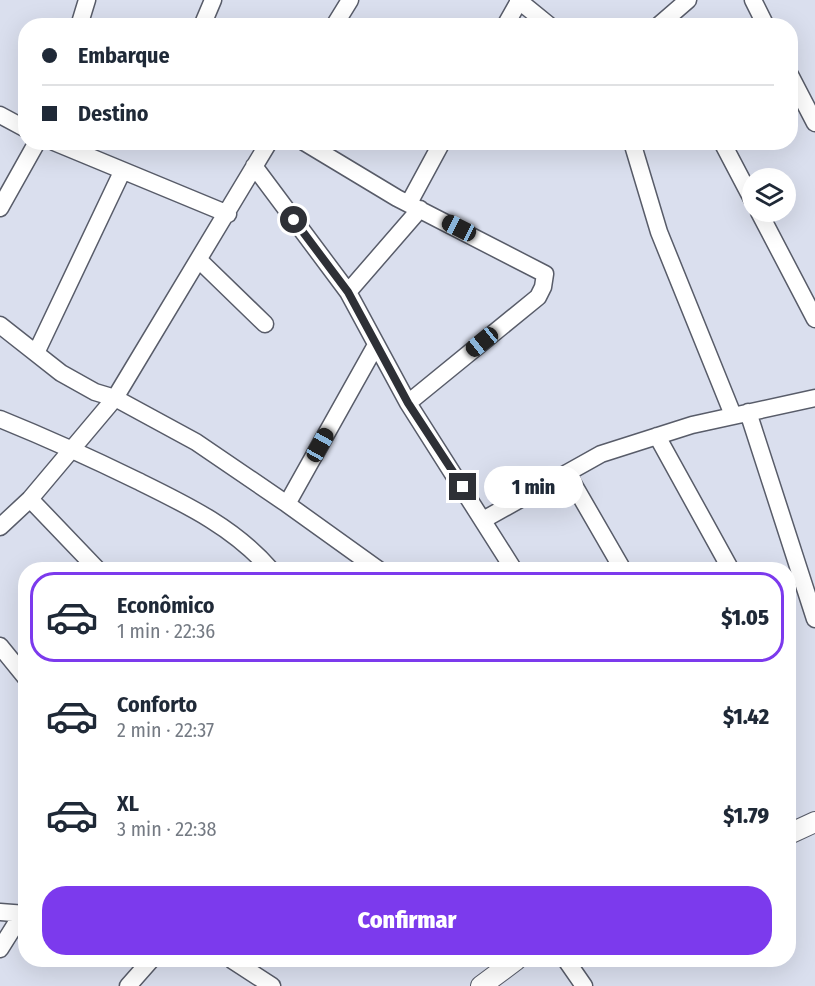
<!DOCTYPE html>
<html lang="pt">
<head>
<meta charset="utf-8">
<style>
  :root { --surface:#fff; --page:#f2f2f3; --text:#1f2937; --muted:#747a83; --line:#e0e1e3; --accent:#7c3aed }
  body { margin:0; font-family:"Fira Sans Condensed",sans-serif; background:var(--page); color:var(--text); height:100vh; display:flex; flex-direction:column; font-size:22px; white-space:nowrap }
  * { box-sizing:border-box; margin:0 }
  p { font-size:20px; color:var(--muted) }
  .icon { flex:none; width:33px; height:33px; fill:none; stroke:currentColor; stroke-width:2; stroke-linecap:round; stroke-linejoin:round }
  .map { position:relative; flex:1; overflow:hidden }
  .drawer { position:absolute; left:18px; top:562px; width:778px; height:405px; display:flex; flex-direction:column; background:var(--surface); border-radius:24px; box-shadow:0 6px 24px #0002 }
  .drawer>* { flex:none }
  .hud { position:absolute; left:18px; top:18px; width:780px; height:132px; border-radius:24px; box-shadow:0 6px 24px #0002; display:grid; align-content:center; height:132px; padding:0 24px; background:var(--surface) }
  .buttons { position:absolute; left:742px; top:168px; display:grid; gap:12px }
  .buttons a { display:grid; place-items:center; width:54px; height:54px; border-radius:50%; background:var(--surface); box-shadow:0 6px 24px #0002; font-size:30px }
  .end { position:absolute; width:27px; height:27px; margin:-14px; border:8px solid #2e3036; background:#fff; box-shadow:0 0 0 3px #fff }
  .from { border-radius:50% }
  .bubble { position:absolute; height:42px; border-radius:21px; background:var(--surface); box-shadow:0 6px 24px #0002; font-size:20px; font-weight:800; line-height:42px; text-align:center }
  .car { position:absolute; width:18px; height:36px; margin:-18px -9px; border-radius:8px; box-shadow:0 0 4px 2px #0007; background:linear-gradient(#222 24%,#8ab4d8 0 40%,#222 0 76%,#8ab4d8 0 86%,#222 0) }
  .hud b { display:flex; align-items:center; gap:21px; height:57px; font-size:22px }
  .hud b+b { border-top:2px solid var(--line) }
  .hud i { width:15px; height:15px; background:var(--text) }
  ul { padding:10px 0 0; list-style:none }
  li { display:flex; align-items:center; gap:18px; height:90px; margin:0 12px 9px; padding:0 12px; border:3px solid transparent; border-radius:24px }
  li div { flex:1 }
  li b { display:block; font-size:22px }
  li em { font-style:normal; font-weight:800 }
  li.active { border-color:var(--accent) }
  li>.icon { width:54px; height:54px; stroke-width:1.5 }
  .button { display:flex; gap:12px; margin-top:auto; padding:12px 24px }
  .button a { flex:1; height:69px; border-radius:24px; background:var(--accent); color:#fff; font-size:24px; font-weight:800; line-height:69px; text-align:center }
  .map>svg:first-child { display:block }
</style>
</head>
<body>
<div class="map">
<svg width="815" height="986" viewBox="0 0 815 986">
  <rect width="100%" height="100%" fill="#dadfee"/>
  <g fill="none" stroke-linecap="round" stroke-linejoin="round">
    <defs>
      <path id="minor" d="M 518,0 L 550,26
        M 753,0 L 766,26
        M 79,26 L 87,0
        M 202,26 L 213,0
        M 334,26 L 350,0
        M 505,26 L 519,1
        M 658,26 L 688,0
        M 790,75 L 815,123
        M 0,115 L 26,129
        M 54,142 L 228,214
        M 304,142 L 397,198 L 545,274 L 543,287 L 538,297 L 408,403
        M 632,142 L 659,232 L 733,415
        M 722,142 L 753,201
        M 254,166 L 348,292 L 408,403 L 514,570
        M 409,203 L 442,142
        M 0,208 L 37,142
        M 759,212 L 815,319
        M 200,261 L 265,324
        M 348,292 L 420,209
        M 0,325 L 61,373 L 95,392 L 115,398 L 196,442 L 287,504 L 376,345
        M 36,353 L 122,172
        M 748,412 L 815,619
        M 0,419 C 47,438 93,459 138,481 C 187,505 235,528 271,570
        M 657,436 L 731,570
        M 567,473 L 623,570
        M 30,499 L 98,570
        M 287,504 L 379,570
        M 483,520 L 601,454 L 692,425 L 815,398
        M 0,527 L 30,499 L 115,398 L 269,142
        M 0,646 L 26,678
        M 0,912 L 26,914
        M 0,949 L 22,914
        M 232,960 L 272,986
        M 566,960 L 584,986
        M 128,986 L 151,960"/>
      <path id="tertiary" d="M 789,834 L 815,822
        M 481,986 L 516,960"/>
    </defs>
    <use href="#minor" stroke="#585c69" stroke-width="19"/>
    <use href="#tertiary" stroke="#585c69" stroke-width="22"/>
    <use href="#minor" stroke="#fff" stroke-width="16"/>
    <use href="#tertiary" stroke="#fff" stroke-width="20"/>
  </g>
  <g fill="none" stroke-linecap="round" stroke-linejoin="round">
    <path stroke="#2e3036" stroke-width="8" d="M 294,220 L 348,292 L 408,403 L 463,487"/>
  </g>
</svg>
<div class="buttons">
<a><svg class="icon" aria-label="layers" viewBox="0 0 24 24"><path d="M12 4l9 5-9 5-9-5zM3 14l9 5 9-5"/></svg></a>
</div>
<i class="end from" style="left:294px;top:220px"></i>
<i class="end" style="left:463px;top:487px"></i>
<div class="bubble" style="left:484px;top:466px;width:99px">1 min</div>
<i class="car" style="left:459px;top:228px;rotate:297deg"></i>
<i class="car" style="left:482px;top:342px;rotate:231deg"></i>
<i class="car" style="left:320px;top:445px;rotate:29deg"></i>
<div class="hud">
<b><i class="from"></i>Embarque</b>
<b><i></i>Destino</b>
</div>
<section class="drawer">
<ul>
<li class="active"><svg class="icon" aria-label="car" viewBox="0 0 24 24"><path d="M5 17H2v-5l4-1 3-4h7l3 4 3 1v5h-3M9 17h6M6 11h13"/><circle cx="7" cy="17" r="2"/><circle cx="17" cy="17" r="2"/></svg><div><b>Econômico</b><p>1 min · 22:36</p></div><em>$1.05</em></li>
<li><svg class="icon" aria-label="car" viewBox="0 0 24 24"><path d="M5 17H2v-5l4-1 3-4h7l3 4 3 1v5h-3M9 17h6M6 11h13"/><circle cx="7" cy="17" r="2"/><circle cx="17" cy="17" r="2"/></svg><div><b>Conforto</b><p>2 min · 22:37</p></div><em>$1.42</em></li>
<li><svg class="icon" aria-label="car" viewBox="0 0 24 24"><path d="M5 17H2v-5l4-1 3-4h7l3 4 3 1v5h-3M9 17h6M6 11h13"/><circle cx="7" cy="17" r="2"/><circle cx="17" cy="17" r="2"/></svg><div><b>XL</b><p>3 min · 22:38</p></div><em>$1.79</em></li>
</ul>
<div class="button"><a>Confirmar</a></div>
</section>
</div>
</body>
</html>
